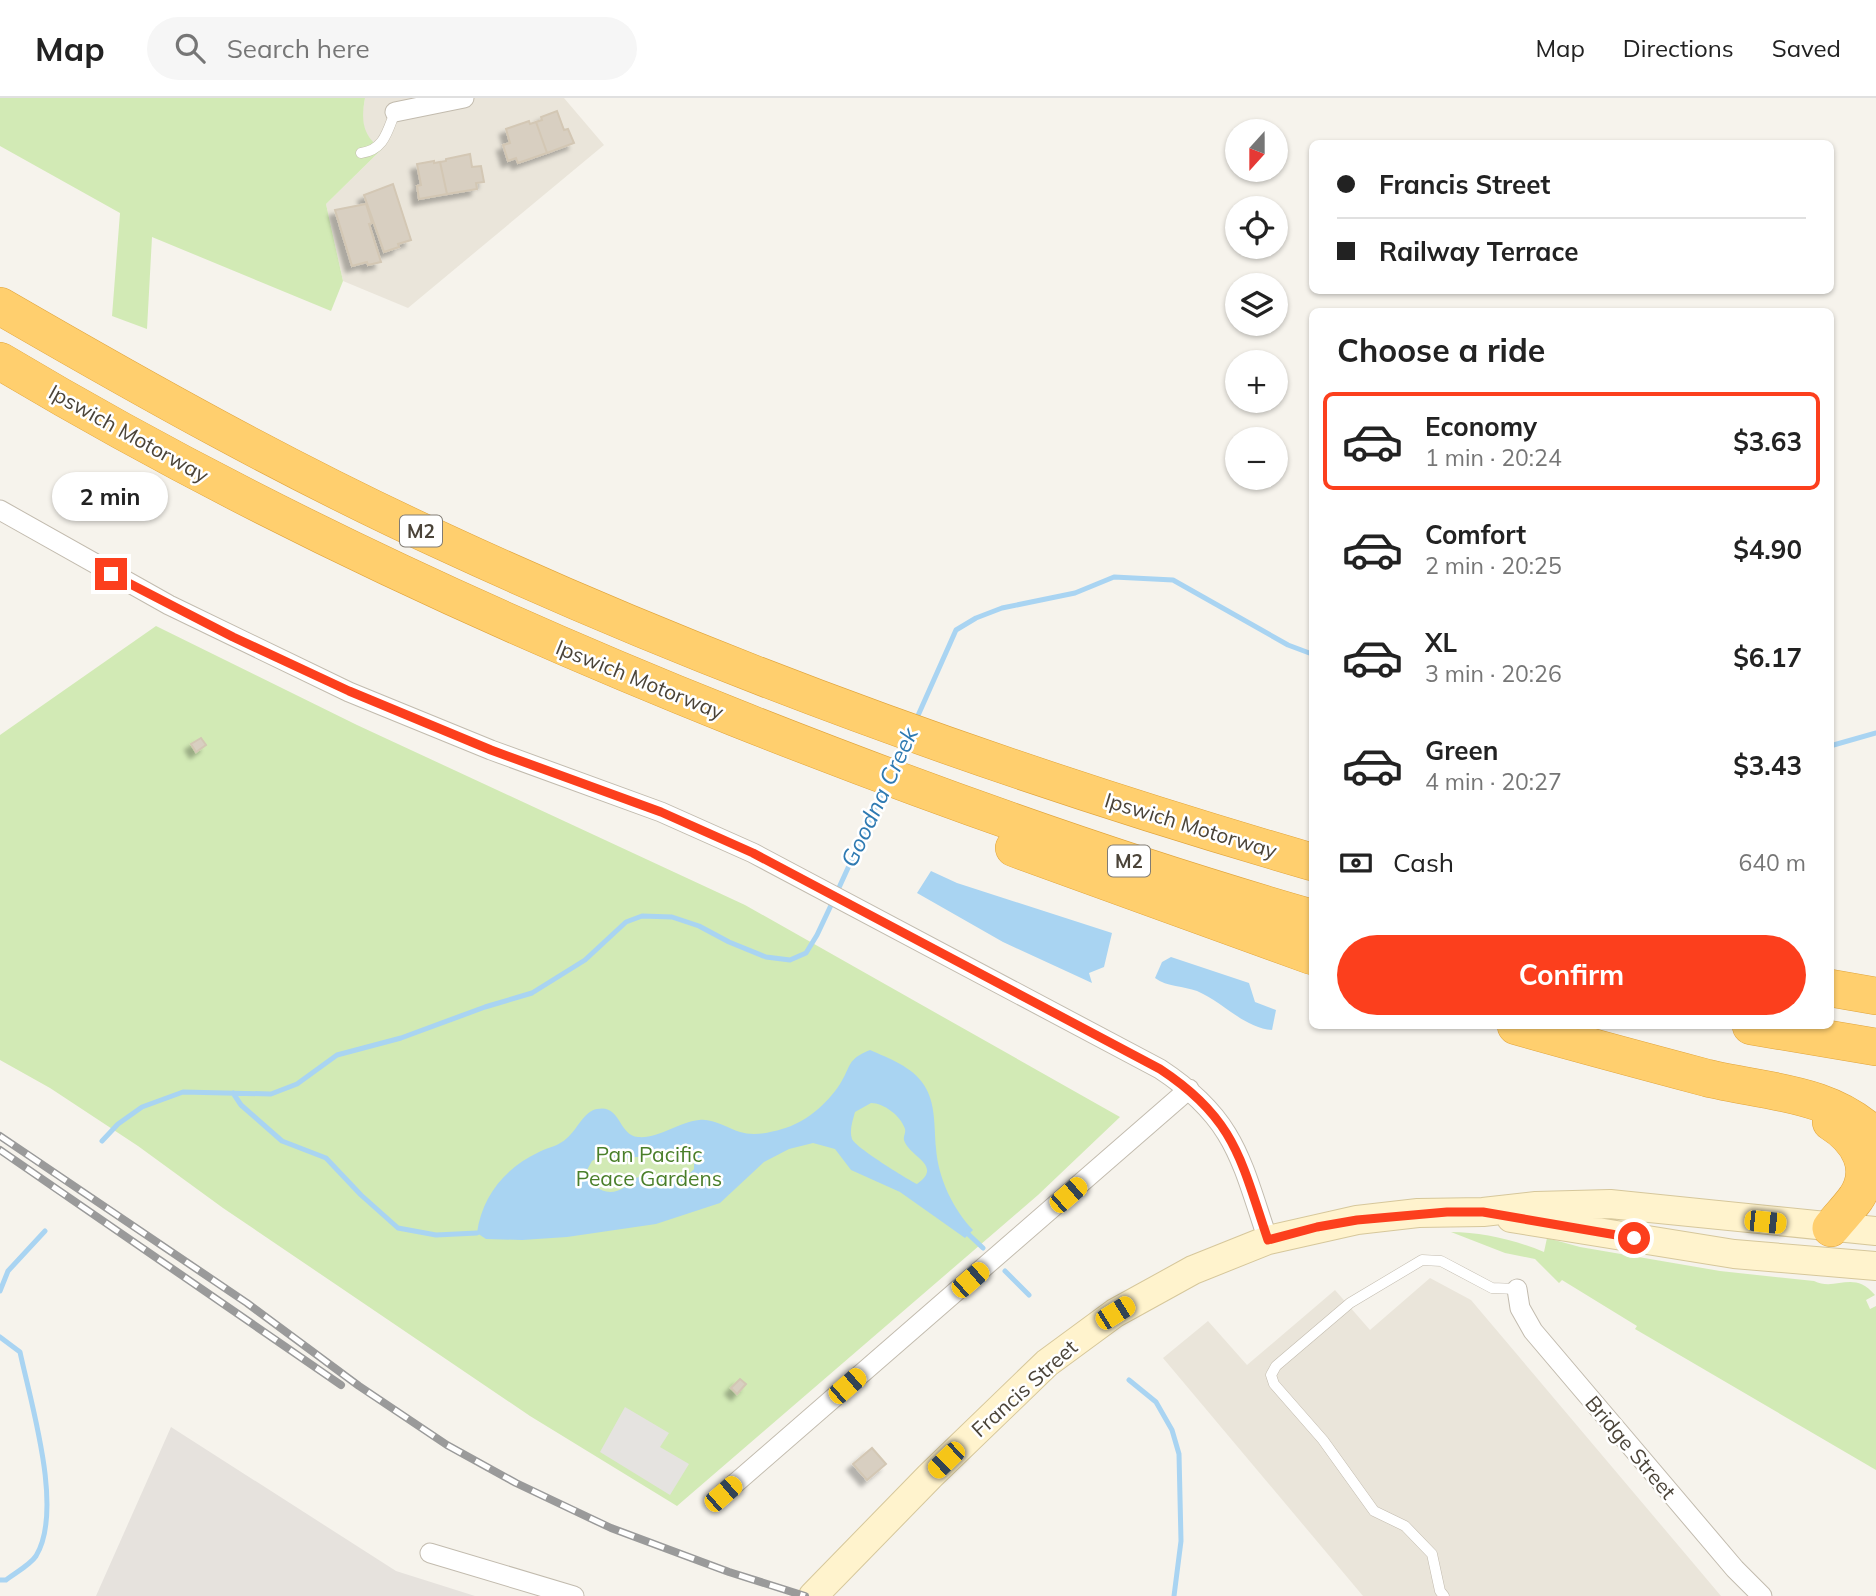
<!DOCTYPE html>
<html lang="en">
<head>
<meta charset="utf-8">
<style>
  :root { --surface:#fff; --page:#f6f6f6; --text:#222; --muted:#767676; --line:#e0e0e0; --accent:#fc3f1d }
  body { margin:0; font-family:Mulish,sans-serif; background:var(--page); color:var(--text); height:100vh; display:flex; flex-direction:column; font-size:26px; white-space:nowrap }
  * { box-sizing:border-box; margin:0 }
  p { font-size:23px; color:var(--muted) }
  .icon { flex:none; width:38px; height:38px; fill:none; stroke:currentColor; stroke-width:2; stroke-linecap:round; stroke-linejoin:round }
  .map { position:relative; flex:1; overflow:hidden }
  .sheet { position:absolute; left:1309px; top:210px; width:525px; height:721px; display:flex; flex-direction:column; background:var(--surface); border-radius:10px; box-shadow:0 2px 5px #0004 }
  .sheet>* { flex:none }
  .hud { position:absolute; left:1309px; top:42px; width:525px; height:154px; border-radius:10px; box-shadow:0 2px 5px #0004; display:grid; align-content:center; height:154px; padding:0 28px; background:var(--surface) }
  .needle { width:46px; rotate:201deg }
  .tools { position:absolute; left:1225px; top:21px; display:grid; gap:14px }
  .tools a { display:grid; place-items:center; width:63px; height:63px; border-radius:50%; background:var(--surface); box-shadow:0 2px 5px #0004; font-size:35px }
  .end { position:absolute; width:32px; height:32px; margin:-16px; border:9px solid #fc3f1d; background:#fff; box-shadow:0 0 0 4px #fff }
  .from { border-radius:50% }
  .bubble { position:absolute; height:49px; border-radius:24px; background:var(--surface); box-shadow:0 2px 5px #0004; font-size:23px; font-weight:700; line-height:49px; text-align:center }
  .car { position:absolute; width:21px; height:42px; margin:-21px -10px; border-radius:9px; box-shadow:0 0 5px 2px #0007; background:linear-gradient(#f5c518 24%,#345 0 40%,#f5c518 0 76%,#345 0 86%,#f5c518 0) }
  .hud b { display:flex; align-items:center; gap:24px; height:66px; font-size:26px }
  .hud b+b { border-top:2px solid var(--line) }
  .hud i { width:18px; height:18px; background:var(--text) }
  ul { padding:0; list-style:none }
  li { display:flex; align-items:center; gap:21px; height:98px; margin:0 14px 10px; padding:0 14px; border:4px solid transparent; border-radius:10px }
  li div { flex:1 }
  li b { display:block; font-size:26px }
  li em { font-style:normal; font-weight:700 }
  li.selected { border-color:var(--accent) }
  li>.icon { width:63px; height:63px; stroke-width:1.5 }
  h2 { padding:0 28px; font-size:32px; line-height:84px }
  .pay { display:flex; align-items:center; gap:18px; height:77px; padding:0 28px; font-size:26px }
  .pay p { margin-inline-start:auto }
  .action { display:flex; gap:14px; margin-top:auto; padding:14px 28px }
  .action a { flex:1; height:80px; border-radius:42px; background:var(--accent); color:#fff; font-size:28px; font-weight:700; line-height:80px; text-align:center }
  header { display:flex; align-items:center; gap:42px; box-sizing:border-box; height:98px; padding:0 35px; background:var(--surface); border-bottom:2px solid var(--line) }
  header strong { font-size:33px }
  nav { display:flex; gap:38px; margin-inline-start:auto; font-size:24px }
  .search { width:490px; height:63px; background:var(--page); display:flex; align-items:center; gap:18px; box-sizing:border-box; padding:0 24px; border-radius:38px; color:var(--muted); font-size:26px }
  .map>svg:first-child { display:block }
</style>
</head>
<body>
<header>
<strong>Map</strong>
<div class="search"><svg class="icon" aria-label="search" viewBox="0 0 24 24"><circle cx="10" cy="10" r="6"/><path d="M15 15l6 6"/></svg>Search here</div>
<nav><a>Map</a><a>Directions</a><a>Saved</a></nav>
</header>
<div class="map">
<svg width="1876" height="1498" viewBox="0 0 1876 1498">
  <defs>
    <filter id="shadow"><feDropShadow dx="-6" dy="6" stdDeviation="2" flood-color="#0004"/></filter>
  </defs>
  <rect width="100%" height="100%" fill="#f6f3ec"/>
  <path fill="#eae5da" d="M 365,0 L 564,0 L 604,47 L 408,210 L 343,183 L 326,106 L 382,51 L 371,44 L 365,33 L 362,18 Z
    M 1430,1180 L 1471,1202 L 1721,1498 L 1363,1498 L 1163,1260 L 1208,1223 L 1247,1267 L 1335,1192 L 1370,1232 Z"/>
  <path fill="#e6e2dd" d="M 171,1329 L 396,1473 L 475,1498 L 96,1498 Z"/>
  <path fill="#d2eab5" d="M 0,0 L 365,0 C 361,22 362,38 382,51 L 326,106 L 343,183 L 331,213 L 152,139 L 147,231 L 112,218 L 120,115 L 0,48 Z
    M 156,528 L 357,627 L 745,807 L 1120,1019 L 1038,1097 L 677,1408 L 530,1318 L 223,1110 L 138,1048 L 50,990 L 0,962 L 0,637 Z
    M 1451,1134 C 1481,1134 1516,1142 1544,1154 L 1547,1140 L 1580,1149 L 1720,1173 L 1814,1183 C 1836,1194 1853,1171 1875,1197 L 1866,1202 L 1870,1211 L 1876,1208 L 1876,1372 L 1635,1231 L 1637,1228 L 1562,1182 L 1559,1185 L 1535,1161 L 1505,1155 Z"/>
  <path fill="#e5e3e0" d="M 625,1309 L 669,1335 L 660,1349 L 689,1366 L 670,1397 L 600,1354 Z"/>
  <path fill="#a9d4f2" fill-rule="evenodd" d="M 931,773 L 957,785 L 1112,835 L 1104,869 L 1089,875 L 1092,885 L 1003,844 L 917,795 Z
    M 1171,859 L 1249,885 L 1255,904 L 1276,912 L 1272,932 C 1244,930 1223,904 1197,893 C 1184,888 1167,889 1155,880 L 1162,864 Z
    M 870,952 C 888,960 913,969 924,987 C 936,1005 934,1029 936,1050 C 938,1080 953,1111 973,1132 L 965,1140 L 900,1094 L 851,1072 L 835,1051 L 813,1045 L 789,1051 L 764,1064 L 720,1105 L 656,1126 L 567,1139 L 522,1142 L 486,1141 L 477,1135 C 482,1098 505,1070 539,1054 C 549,1049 559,1048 567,1040 C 577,1032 584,1013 597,1011 C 621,1006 618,1037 638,1039 C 658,1041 679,1024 699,1022 C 713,1020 727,1030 740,1034 C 753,1038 769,1035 782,1031 C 805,1025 827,1006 840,986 C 852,967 846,962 870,952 ZM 871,1005 C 884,1005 901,1018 905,1031 C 906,1035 903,1039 904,1042 C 909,1059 944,1067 917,1086 C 907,1081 855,1049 852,1041 C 849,1032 853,1022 855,1014 ZM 682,1055 L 690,1058 L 694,1063 L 694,1071 L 690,1075 C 673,1079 656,1076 639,1079 C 632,1081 631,1085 625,1089 C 607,1101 592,1090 587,1072 L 592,1063 L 602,1057 L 625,1060 Z"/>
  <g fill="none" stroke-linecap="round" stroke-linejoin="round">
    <path stroke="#a9d4f2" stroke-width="5" d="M 916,622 L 956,532 L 976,520 L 1002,510 L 1075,495 L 1114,479 L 1173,482 L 1288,547 L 1312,556
      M 1830,648 L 1876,635
      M 895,666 L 904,646
      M 837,794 L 884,691
      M 233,995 L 241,1007 L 282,1043 L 326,1060 L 361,1097 L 398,1130 L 436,1137 L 477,1135
      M 102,1043 L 118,1026 L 142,1009 L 183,994 L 271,996 L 297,986 L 337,957 L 401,940 L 485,909 L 532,895 L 585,862 L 626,824 L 642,818 L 672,819 L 699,828 L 729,844 L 766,859 L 790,862 L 806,855 L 817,837 L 833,803
      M 965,1133 L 983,1150
      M 1005,1173 L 1029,1197
      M 0,1193 L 8,1173 L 45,1133
      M 0,1239 L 20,1254 C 31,1306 64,1412 36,1458 C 30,1467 15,1475 6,1482 L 0,1482
      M 1129,1282 L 1156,1304 L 1172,1332 L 1179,1356 L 1181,1443 L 1174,1498"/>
  </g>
  <path fill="#d8cfc1" stroke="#d3c7b4" stroke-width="2" filter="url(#shadow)" d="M 557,13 L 564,32 L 568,31 L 574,45 L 547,55 L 536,24 L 542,22 L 541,19 Z
    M 529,23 L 530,26 L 536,24 L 547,55 L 518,65 L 516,60 L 508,63 L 503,47 L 510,45 L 506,31 Z
    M 470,56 L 472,69 L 481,68 L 484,84 L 476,85 L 477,91 L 447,96 L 440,64 L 446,63 L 446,61 Z
    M 434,63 L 434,65 L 440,64 L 447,96 L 419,101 L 417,88 L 421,87 L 417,66 Z
    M 393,86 L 411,142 L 398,146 L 399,149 L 384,154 L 364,97 Z
    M 366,106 L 372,125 L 369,126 L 381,164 L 368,167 L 367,164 L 352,168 L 335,112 Z
    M 201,640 L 206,647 L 196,654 L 191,646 Z
    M 740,1281 L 746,1286 L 737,1296 L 731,1290 Z
    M 872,1350 L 886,1366 L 867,1382 L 853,1366 Z"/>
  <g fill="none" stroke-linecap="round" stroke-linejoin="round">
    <defs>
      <path id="service" d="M 361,55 C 384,52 387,34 395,14
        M 1444,1498 L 1440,1493 L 1432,1456 L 1405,1428 L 1374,1413 L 1323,1342 L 1274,1286 L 1271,1277 L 1276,1268 L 1350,1205 L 1422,1162 L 1441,1163 L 1492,1190 L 1517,1191"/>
      <path id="minor" d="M 395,14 L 464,0
        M 0,412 L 169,507 L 349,594 L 491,652 L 661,714 L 753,755 L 1160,971 C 1236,1021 1241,1063 1268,1142
        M 1517,1191 L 1520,1210 L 1533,1233 L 1735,1471 L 1762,1498
        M 723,1396 L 1189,991
        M 430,1455 L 574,1498"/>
      <path id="secondary" d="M 1511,1120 L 1734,1156 L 1876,1168
        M 813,1498 L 930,1378 L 1047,1265 L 1115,1215 L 1193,1172 L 1268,1142 L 1357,1122 L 1418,1115 L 1483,1114 L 1536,1108 L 1610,1106 L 1876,1133"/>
      <path id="motorway" d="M 0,208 C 145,292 291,374 444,444 C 724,574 1016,678 1312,764
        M 0,263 C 234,403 483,519 736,620 C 925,695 1117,764 1312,820
        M 1014,750 L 1312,858
        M 1830,890 L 1876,898
        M 1516,928 C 1579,946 1643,963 1707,980 C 1765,994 1833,994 1876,1040
        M 1751,928 L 1876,949
        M 1831,1130 C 1839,1120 1849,1110 1856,1100 C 1876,1070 1858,1041 1831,1024"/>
    </defs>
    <use href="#service" stroke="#c2bbae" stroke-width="11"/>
    <use href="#minor" stroke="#c2bbae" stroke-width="21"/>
    <use href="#secondary" stroke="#d6c79b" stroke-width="30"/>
    <use href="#motorway" stroke="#e0a43c" stroke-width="38"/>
    <use href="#service" stroke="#fff" stroke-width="10"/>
    <use href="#minor" stroke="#fff" stroke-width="19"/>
    <use href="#secondary" stroke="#fff3cd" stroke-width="28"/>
    <use href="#motorway" stroke="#ffcf6e" stroke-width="37"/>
    <defs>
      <path id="rail" d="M 0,1038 L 247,1205 L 359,1288 L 447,1347 L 516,1385 L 611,1430 L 729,1474 L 805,1498
        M 0,1052 L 341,1287"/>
    </defs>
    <use href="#rail" stroke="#9a9a9a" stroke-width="8"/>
    <use href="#rail" stroke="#fff" stroke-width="5" stroke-dasharray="16" stroke-linecap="butt"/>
  </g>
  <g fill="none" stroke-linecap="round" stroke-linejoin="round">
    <path stroke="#fc3f1d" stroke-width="9" d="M 111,476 L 233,539 L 349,593 L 491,652 L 661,714 L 753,755 L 1160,971 C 1236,1021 1241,1063 1268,1142 L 1317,1129 L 1357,1122 L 1447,1114 L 1483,1114 L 1634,1140"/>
  </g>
  <g text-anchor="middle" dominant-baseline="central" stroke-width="5" stroke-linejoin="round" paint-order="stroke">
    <g fill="#fff" stroke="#817c74" stroke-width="2">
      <rect x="400" y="417.5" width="42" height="31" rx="5"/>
      <rect x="1108" y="747.5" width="42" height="31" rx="5"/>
    </g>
    <g font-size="19" font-weight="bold" fill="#4b4439">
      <text x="421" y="433">M2</text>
      <text x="1129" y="763">M2</text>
    </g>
    <g font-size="21" fill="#4b4439" stroke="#fff">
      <text transform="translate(129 335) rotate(29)">Ipswich Motorway</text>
      <text transform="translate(640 581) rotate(22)">Ipswich Motorway</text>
      <text transform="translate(1191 727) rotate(17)">Ipswich Motorway</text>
      <text transform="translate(1024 1290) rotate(-42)">Francis Street</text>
      <text transform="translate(1631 1349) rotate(50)">Bridge Street</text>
    </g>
    <g font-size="21" fill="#4a7f2a" stroke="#fff">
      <text x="649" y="1056">Pan Pacific<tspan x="649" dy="24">Peace Gardens</tspan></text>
    </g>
    <g font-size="23" font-style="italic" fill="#2e7ab2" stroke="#fff">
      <text transform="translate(879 699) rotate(-65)">Goodna Creek</text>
    </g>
  </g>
</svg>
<div class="tools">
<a><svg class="needle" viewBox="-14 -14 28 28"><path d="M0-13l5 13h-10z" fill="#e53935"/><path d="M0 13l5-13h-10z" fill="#767676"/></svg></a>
<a><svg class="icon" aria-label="locate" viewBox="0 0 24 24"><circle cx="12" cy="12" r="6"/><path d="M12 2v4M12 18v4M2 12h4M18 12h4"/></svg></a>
<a><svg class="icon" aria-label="layers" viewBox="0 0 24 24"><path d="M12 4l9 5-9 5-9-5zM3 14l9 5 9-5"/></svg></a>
<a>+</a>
<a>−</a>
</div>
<i class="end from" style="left:1634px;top:1140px"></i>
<i class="end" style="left:111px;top:476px"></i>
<div class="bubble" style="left:52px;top:374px;width:116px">2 min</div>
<i class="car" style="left:1068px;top:1097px;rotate:49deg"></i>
<i class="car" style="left:1765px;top:1124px;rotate:96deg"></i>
<i class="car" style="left:970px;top:1182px;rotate:49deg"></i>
<i class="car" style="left:1115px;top:1215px;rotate:58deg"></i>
<i class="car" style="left:847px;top:1288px;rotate:49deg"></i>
<i class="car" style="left:946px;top:1362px;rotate:226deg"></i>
<i class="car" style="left:723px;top:1396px;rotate:49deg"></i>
<div class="hud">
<b><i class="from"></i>Francis Street</b>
<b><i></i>Railway Terrace</b>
</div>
<section class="sheet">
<h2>Choose a ride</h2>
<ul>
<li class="selected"><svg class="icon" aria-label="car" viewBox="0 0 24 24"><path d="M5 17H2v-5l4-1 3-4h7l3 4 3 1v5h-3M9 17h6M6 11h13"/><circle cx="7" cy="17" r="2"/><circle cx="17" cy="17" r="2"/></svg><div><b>Economy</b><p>1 min · 20:24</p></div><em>$3.63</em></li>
<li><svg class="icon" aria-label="car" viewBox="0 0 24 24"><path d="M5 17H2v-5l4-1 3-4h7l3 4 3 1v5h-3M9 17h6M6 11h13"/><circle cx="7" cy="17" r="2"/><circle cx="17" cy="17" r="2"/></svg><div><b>Comfort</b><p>2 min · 20:25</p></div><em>$4.90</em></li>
<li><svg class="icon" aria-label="car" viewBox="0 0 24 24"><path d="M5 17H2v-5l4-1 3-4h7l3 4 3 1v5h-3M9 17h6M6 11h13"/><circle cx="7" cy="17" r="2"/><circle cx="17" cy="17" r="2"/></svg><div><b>XL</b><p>3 min · 20:26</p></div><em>$6.17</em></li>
<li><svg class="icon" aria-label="car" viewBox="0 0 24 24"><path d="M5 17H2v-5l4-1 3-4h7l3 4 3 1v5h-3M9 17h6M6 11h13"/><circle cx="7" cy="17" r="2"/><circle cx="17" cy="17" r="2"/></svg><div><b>Green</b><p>4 min · 20:27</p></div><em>$3.43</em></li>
</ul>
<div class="pay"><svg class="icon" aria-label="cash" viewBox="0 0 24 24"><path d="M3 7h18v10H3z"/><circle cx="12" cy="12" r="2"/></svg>Cash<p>640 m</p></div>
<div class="action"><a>Confirm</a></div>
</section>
</div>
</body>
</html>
